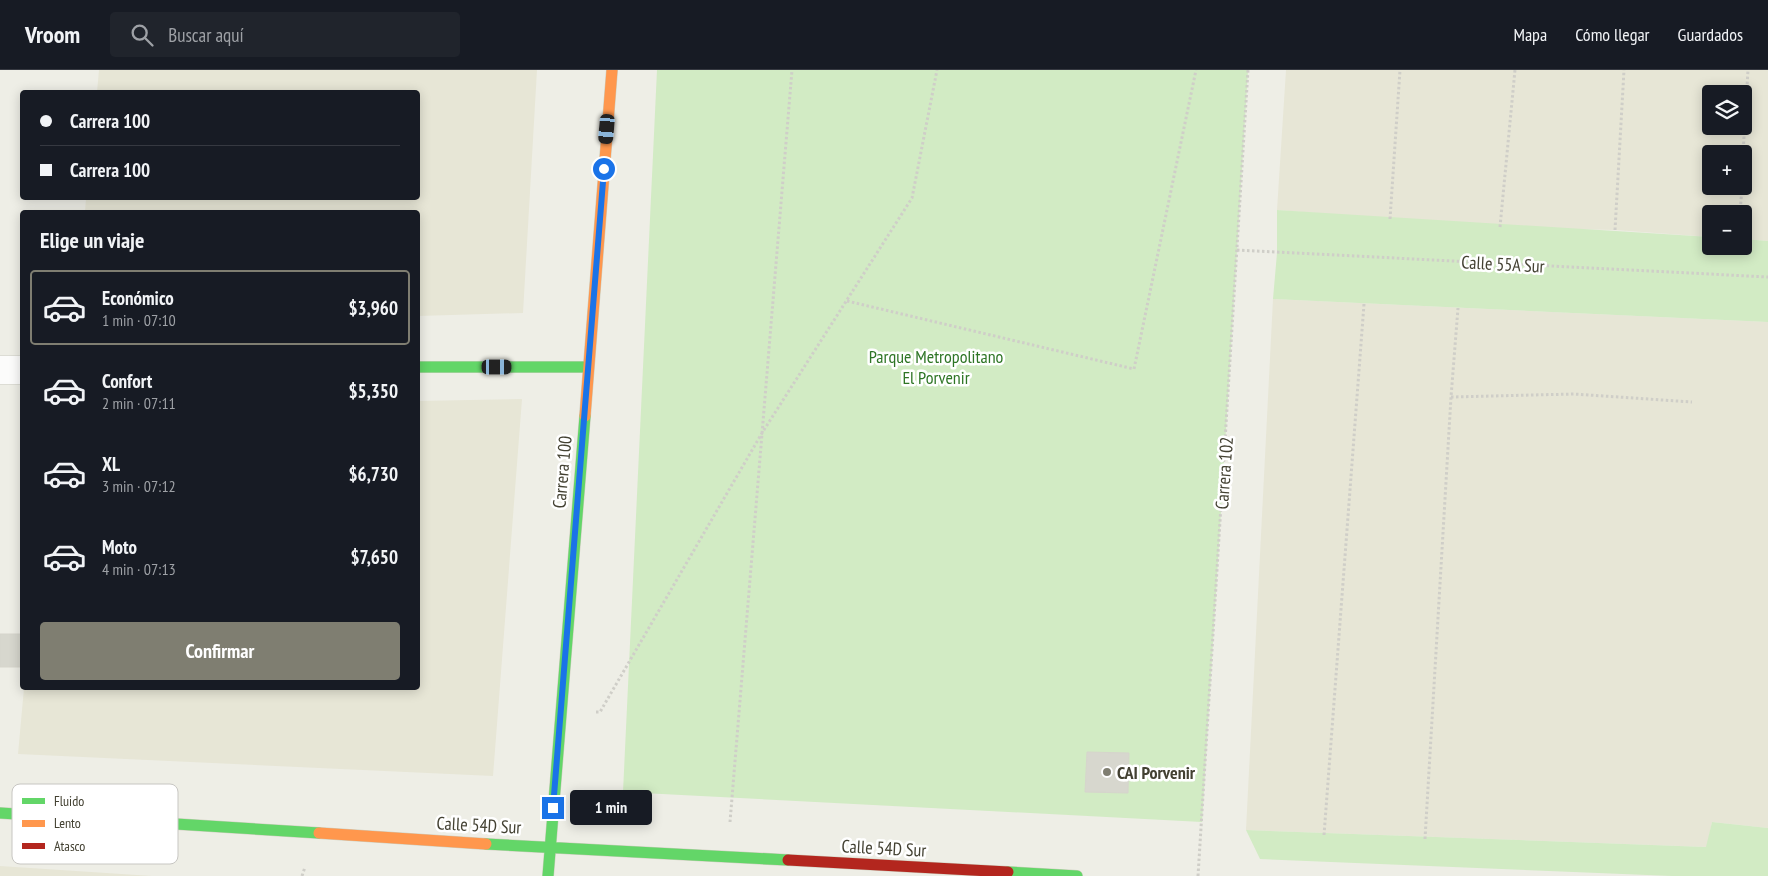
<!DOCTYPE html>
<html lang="es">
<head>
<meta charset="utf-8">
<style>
  :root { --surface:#171b24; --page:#20242c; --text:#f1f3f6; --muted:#9ea1a6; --line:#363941; --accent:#7f7e71 }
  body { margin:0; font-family:"PT Sans Narrow",sans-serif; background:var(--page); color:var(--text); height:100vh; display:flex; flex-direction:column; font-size:19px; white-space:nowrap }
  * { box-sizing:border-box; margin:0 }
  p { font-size:16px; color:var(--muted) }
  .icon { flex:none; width:28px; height:28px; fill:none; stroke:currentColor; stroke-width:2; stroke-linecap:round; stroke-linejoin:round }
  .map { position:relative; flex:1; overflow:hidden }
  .side { position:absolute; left:20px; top:140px; width:400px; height:480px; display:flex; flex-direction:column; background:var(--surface); border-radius:5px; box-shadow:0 2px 12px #0003 }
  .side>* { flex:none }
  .banner { position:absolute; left:20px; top:20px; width:400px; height:110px; border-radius:5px; box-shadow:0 2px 12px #0003; display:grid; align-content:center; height:110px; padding:0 20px; background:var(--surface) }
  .tools { position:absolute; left:1702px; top:15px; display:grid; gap:10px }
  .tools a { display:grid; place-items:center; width:50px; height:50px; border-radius:5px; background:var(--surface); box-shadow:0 2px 12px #0003; font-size:25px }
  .end { position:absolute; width:22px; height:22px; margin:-11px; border:6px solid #1a73e8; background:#fff; box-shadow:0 0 0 2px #fff }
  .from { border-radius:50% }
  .bubble { position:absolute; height:35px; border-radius:5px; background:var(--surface); box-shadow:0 2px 12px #0003; font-size:16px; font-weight:700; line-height:35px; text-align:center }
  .car { position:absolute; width:15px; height:30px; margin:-15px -8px; border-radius:6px; box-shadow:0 0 4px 1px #0007; background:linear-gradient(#222 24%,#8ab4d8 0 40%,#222 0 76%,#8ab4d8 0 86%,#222 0) }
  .banner b { display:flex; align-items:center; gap:18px; height:48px; font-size:19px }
  .banner b+b { border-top:1px solid var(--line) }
  .banner i { width:12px; height:12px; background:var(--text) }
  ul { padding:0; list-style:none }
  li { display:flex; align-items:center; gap:15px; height:75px; margin:0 10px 8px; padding:0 10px; border:2px solid transparent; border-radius:5px }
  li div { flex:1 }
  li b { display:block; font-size:19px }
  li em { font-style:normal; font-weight:700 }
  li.selected { border-color:var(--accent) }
  li>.icon { width:45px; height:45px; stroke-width:1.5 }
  h2 { padding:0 20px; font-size:22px; line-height:60px }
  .cta { display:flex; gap:10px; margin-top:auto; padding:10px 20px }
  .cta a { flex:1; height:58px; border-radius:5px; background:var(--accent); color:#fff; font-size:20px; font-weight:700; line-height:58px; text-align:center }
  header { display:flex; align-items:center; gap:30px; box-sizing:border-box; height:70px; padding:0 25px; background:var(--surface); border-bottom:1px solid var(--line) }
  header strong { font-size:24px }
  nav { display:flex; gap:28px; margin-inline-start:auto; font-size:18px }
  .search { width:350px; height:45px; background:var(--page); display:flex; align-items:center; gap:12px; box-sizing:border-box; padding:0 18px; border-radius:5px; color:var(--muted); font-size:19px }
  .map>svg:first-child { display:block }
</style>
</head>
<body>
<header>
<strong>Vroom</strong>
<div class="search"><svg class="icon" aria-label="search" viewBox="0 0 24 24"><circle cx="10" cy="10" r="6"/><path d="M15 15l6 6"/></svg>Buscar aquí</div>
<nav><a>Mapa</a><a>Cómo llegar</a><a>Guardados</a></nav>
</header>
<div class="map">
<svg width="1768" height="806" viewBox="0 0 1768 806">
  <rect width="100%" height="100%" fill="#eeeee6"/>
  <path fill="#e7e6d6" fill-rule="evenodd" d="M 99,0 L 537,0 L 523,243 L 418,246 L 418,142 L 85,142 L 86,128 L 418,128 L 418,22 L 97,22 Z
    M 1286,0 L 1768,0 L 1768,171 L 1744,169 L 1744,144 L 1711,144 L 1711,167 L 1615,160 L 1500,157 L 1277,140 ZM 1711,24 L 1744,24 L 1744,56 L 1711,56 ZM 1711,84 L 1744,84 L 1744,116 L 1711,116 Z
    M 1273,229 L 1768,252 L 1768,758 L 1712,752 L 1707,777 L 1246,760 Z
    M 522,329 L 493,706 L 18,684 L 24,618 L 418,618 L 418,331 Z
    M 0,796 L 152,806 L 0,806 Z"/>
  <path fill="#d2ebc4" d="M 657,0 L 1248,0 L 1202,752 L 623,722 Z
    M 1277,140 L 1711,167 L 1711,176 L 1744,176 L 1744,169 L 1768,171 L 1768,252 L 1273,229 L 1277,183 Z
    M 1712,752 L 1768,758 L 1768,806 L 1672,806 L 1260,789 L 1246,760 L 1706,777 Z"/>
  <path fill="#d7d7ce" stroke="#d6d5cc" d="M 0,564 L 22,564 L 22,597 L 0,597 Z
    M 1087,682 L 1129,683 L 1128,723 L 1085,722 Z"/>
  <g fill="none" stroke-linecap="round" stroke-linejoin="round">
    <defs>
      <path id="street" d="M 0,300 L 22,300"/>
      <path id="fast" d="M 418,297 L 588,297
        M 0,743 L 319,763
        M 486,774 L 788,790
        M 1008,802 L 1077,806
        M 548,806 L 585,346"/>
      <path id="slow" d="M 585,346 L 612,0
        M 319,763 L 486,774"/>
      <path id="jam" d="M 788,790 L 1008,802"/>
    </defs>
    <use href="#street" stroke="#cccbc3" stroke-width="29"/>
    <use href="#fast" stroke="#cecebe" stroke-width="12"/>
    <use href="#slow" stroke="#cecebe" stroke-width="12"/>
    <use href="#jam" stroke="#cecebe" stroke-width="12"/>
    <path stroke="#cfcec8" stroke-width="3" stroke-dasharray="2.5 2.5" stroke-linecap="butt" d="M 1743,84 L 1748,0
      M 1740,144 L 1742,116
      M 1390,149 L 1400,0
      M 1500,157 L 1515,0
      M 1615,160 L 1624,0
      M 1237,180 L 1768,207
      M 847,231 L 1134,299 L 1196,0
      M 1451,327 L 1574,324 L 1692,332
      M 596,642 L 600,642 L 762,363 L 912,128 L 937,0
      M 730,752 L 792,0
      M 1324,765 L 1364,234
      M 1425,769 L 1451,327 L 1458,238
      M 302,806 L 305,797
      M 1198,806 L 1248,0"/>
    <use href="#street" stroke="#fcfcfb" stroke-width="28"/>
    <use href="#fast" stroke="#63d668" stroke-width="11"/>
    <use href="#slow" stroke="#ff974d" stroke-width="11"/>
    <use href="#jam" stroke="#b3261e" stroke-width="11"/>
  </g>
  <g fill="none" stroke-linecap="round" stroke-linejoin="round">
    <path stroke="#1a73e8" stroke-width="6" d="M 553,738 L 604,99"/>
  </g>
  <circle fill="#7f7e71" stroke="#fff" stroke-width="2" cx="1107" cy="702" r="5"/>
  <g text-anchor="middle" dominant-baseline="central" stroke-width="5" stroke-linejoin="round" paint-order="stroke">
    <g font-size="18" fill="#434132" stroke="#fff">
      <text transform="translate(1503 194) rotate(3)">Calle 55A Sur</text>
      <text transform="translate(562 402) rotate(-85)">Carrera 100</text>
      <text transform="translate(1224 403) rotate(-86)">Carrera 102</text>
      <text transform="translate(479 755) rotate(3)">Calle 54D Sur</text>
      <text transform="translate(884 778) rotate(3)">Calle 54D Sur</text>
    </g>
    <g font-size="18" fill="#2e7525" stroke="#fff">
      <text x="936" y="286">Parque Metropolitano<tspan x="936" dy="21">El Porvenir</tspan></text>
    </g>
    <g font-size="18" font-weight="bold" fill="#434132" stroke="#fff" text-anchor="start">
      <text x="1117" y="702">CAI Porvenir</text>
    </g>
  </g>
  <rect x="12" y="714" width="166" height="80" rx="8" fill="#fff" stroke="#c7c6c2" stroke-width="1"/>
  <rect x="22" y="728" width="23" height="6" fill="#63d668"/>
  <rect x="22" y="750" width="23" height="7" fill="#ff974d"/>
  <rect x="22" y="773" width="23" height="6" fill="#b3261e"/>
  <g font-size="14" fill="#434132">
    <text x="54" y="736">Fluido</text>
    <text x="54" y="758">Lento</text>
    <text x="54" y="781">Atasco</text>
  </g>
</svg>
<div class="tools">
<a><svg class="icon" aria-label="layers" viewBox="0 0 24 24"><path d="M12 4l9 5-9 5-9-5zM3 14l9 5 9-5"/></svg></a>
<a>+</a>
<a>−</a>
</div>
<i class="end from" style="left:604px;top:99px"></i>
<i class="end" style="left:553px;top:738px"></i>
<div class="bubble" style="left:570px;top:720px;width:82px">1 min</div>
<i class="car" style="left:607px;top:59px;rotate:185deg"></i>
<i class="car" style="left:497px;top:297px;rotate:90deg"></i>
<div class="banner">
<b><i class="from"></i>Carrera 100</b>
<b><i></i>Carrera 100</b>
</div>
<section class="side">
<h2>Elige un viaje</h2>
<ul>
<li class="selected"><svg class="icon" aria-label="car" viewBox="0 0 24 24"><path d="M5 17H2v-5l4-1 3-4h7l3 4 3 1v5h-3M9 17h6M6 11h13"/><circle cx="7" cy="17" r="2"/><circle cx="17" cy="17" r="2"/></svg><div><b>Económico</b><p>1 min · 07:10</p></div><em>$3,960</em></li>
<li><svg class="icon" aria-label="car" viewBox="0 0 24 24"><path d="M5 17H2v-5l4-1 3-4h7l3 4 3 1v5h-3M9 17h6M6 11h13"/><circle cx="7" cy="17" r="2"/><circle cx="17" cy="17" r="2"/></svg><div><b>Confort</b><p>2 min · 07:11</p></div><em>$5,350</em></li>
<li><svg class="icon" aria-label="car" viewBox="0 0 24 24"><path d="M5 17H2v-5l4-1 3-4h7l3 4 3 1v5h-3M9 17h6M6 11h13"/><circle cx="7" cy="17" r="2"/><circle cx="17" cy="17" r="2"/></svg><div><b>XL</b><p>3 min · 07:12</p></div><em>$6,730</em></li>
<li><svg class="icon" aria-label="car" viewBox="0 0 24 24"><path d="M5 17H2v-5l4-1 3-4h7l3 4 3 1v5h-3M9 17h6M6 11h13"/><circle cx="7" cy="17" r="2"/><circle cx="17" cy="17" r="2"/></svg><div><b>Moto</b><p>4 min · 07:13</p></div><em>$7,650</em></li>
</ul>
<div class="cta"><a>Confirmar</a></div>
</section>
</div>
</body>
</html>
